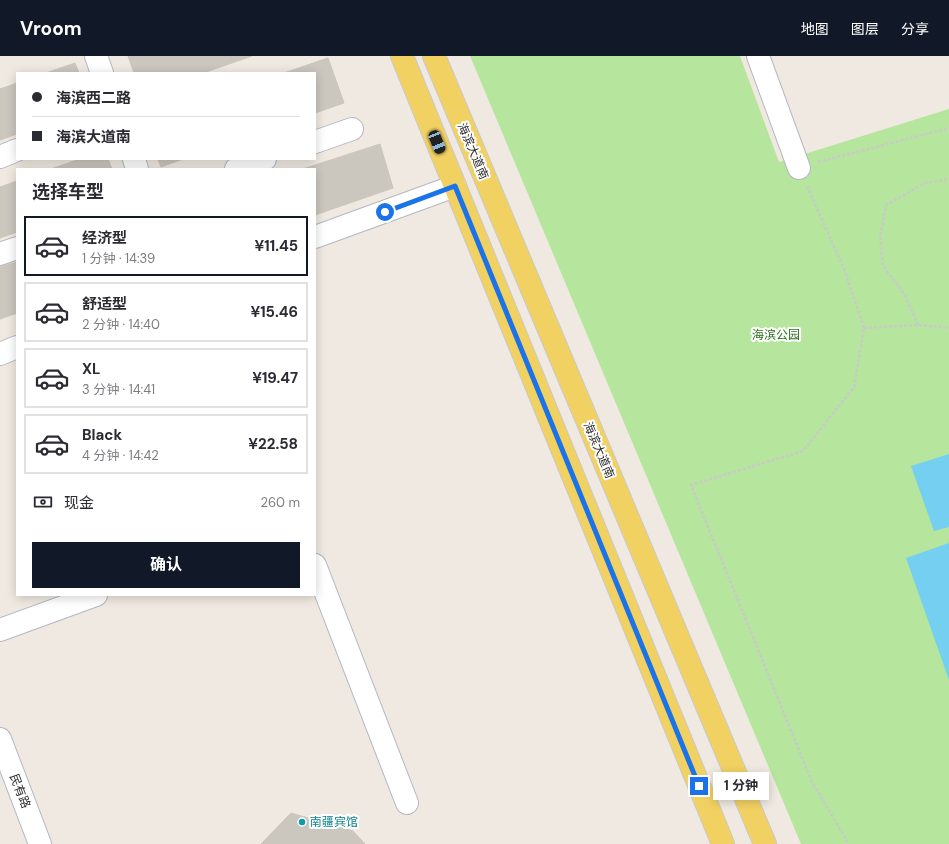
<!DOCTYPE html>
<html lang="zh">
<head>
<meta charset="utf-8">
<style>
  :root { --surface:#fff; --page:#f2f2f3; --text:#2b2b33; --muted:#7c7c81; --line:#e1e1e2; --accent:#111827 }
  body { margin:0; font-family:"DM Sans","Noto Sans SC",sans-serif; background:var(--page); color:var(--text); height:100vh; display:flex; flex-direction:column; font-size:15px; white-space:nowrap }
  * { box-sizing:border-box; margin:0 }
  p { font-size:13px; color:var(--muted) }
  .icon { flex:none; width:22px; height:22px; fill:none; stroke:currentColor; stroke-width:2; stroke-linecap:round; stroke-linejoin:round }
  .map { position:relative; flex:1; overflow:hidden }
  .sheet { position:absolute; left:16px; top:112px; width:300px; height:428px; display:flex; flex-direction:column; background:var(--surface); border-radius:0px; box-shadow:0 2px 10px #0003 }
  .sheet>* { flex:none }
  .guide { position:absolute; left:16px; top:16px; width:300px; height:88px; border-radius:0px; box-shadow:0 2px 10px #0003; display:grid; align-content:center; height:88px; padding:0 16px; background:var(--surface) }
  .end { position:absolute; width:18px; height:18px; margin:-9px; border:5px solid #1a73e8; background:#fff; box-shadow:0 0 0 2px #fff }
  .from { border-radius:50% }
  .bubble { position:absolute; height:28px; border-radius:0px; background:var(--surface); box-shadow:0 2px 10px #0003; font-size:13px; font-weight:700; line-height:28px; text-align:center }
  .car { position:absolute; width:12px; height:24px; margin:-12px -6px; border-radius:5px; box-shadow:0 0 3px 1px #0007; background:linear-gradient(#222 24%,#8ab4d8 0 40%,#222 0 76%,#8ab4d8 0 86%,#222 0) }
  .guide b { display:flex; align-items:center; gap:14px; height:38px; font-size:15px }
  .guide b+b { border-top:1px solid var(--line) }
  .guide i { width:10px; height:10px; background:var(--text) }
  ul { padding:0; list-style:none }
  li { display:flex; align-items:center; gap:12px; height:60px; margin:0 8px 6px; padding:0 8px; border:2px solid var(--line); border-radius:0px }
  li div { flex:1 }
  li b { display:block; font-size:15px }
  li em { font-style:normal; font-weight:700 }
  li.current { border-color:var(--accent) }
  li>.icon { width:36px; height:36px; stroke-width:1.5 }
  h2 { padding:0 16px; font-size:18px; line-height:48px }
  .pay { display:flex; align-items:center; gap:10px; height:44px; padding:0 16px; font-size:15px }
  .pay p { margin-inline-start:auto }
  .action { display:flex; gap:8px; margin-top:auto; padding:8px 16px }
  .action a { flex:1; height:46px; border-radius:0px; background:var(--accent); color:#fff; font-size:16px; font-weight:700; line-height:46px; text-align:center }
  header { display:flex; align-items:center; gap:24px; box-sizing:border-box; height:56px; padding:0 20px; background:var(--accent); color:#fff }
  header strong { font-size:19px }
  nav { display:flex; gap:22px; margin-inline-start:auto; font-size:14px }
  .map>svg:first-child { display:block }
</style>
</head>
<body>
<header>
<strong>Vroom</strong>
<nav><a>地图</a><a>图层</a><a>分享</a></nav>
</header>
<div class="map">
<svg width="949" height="788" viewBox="0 0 949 788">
  <rect width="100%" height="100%" fill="#efe9e1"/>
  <path fill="#b6e59e" d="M 470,0 L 740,0 L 779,106 L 949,53 L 949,788 L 801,788 Z"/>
  <path fill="#75cff0" d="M 949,398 L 949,471 L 934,475 L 911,410 Z
    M 949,487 L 949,624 L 906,502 Z"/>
  <path fill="#cbc7bf" stroke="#cbc5ba" d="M 128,0 L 252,0 L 203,17 L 134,17 Z
    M 328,2 L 344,47 L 315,57 L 315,17 L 284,17 Z
    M 75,7 L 79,17 L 46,17 Z
    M 17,27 L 17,78 L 0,84 L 0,33 Z
    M 380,88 L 393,132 L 315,159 L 315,113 L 303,113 Z
    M 80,103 L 108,103 L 112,113 L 51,113 Z
    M 158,103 L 183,103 L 161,111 Z
    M 17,125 L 17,176 L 0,182 L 0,131 Z
    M 17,206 L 17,257 L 0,263 L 0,211 Z
    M 291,757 L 353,775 L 365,788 L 261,788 Z"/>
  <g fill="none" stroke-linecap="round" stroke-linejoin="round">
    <defs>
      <path id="minor" d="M 96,0 L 102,17
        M 758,0 L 799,112
        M 315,86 L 352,73
        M 0,101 L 17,94
        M 134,103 L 137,113
        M 236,113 L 265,103
        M 315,181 L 455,130
        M 0,198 L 17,192
        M 0,298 L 17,291
        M 315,509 L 407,747
        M 0,574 L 96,539
        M 0,683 L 40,788"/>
      <path id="major" d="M 402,0 L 723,788
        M 434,0 L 765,788"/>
    </defs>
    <use href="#minor" stroke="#b4b7c1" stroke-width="24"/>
    <use href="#major" stroke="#c9c9c9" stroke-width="24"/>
    <path stroke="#c9c9c9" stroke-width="2.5" stroke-dasharray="3 2" stroke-linecap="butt" d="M 818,106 L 949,72
      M 807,130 L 844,213 L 864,272 L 854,331 L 803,395 L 691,429 L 812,726 L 849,788
      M 918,269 L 905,239 L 883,210 L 880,181 L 886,149 L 925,127 L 949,123
      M 864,272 L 918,269 L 949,272"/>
    <use href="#minor" stroke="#fff" stroke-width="22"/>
    <use href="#major" stroke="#f2d163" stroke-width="22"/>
  </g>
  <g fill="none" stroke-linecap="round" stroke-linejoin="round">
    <path stroke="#1a73e8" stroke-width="5" d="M 385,156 L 455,130 L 699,730"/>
  </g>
  <circle fill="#0f9aa8" stroke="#fff" stroke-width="1.5" cx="302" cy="766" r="4"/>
  <g text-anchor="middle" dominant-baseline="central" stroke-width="4" stroke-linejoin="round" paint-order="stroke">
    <g font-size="12" fill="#2e2e2e" stroke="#fff">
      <text transform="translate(473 95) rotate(67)">海滨大道南</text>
      <text transform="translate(599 394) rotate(67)">海滨大道南</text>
      <text transform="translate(20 735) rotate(69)">民有路</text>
    </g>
    <g font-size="12" fill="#2c6e1b" stroke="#fff">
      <text x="776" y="279">海滨公园</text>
    </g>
    <g font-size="12" fill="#0d838f" stroke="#fff" text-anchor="start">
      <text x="310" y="766">南疆宾馆</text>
    </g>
  </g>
</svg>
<i class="end from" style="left:385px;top:156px"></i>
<i class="end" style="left:699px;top:730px"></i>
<div class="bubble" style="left:713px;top:716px;width:56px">1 分钟</div>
<i class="car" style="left:437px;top:86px;rotate:158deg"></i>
<div class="guide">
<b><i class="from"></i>海滨西二路</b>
<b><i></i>海滨大道南</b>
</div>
<section class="sheet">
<h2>选择车型</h2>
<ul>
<li class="current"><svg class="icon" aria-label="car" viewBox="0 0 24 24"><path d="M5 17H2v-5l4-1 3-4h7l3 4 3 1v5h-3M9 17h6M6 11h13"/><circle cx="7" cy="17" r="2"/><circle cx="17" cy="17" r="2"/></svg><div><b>经济型</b><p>1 分钟 · 14:39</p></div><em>¥11.45</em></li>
<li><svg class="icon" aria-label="car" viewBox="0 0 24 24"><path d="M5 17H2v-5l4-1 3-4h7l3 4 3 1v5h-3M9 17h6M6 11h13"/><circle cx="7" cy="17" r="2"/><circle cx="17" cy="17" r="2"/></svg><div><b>舒适型</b><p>2 分钟 · 14:40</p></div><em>¥15.46</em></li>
<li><svg class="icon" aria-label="car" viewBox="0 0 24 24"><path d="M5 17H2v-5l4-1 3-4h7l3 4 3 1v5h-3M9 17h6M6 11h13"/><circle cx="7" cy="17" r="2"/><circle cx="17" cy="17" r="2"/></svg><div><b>XL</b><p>3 分钟 · 14:41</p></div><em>¥19.47</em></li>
<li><svg class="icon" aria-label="car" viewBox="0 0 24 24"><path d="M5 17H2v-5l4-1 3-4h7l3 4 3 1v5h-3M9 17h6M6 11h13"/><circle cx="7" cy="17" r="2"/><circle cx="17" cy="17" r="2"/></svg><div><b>Black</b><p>4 分钟 · 14:42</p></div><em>¥22.58</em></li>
</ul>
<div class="pay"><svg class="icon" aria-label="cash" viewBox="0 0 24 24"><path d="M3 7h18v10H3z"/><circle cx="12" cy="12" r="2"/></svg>现金<p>260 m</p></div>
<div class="action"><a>确认</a></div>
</section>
</div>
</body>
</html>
